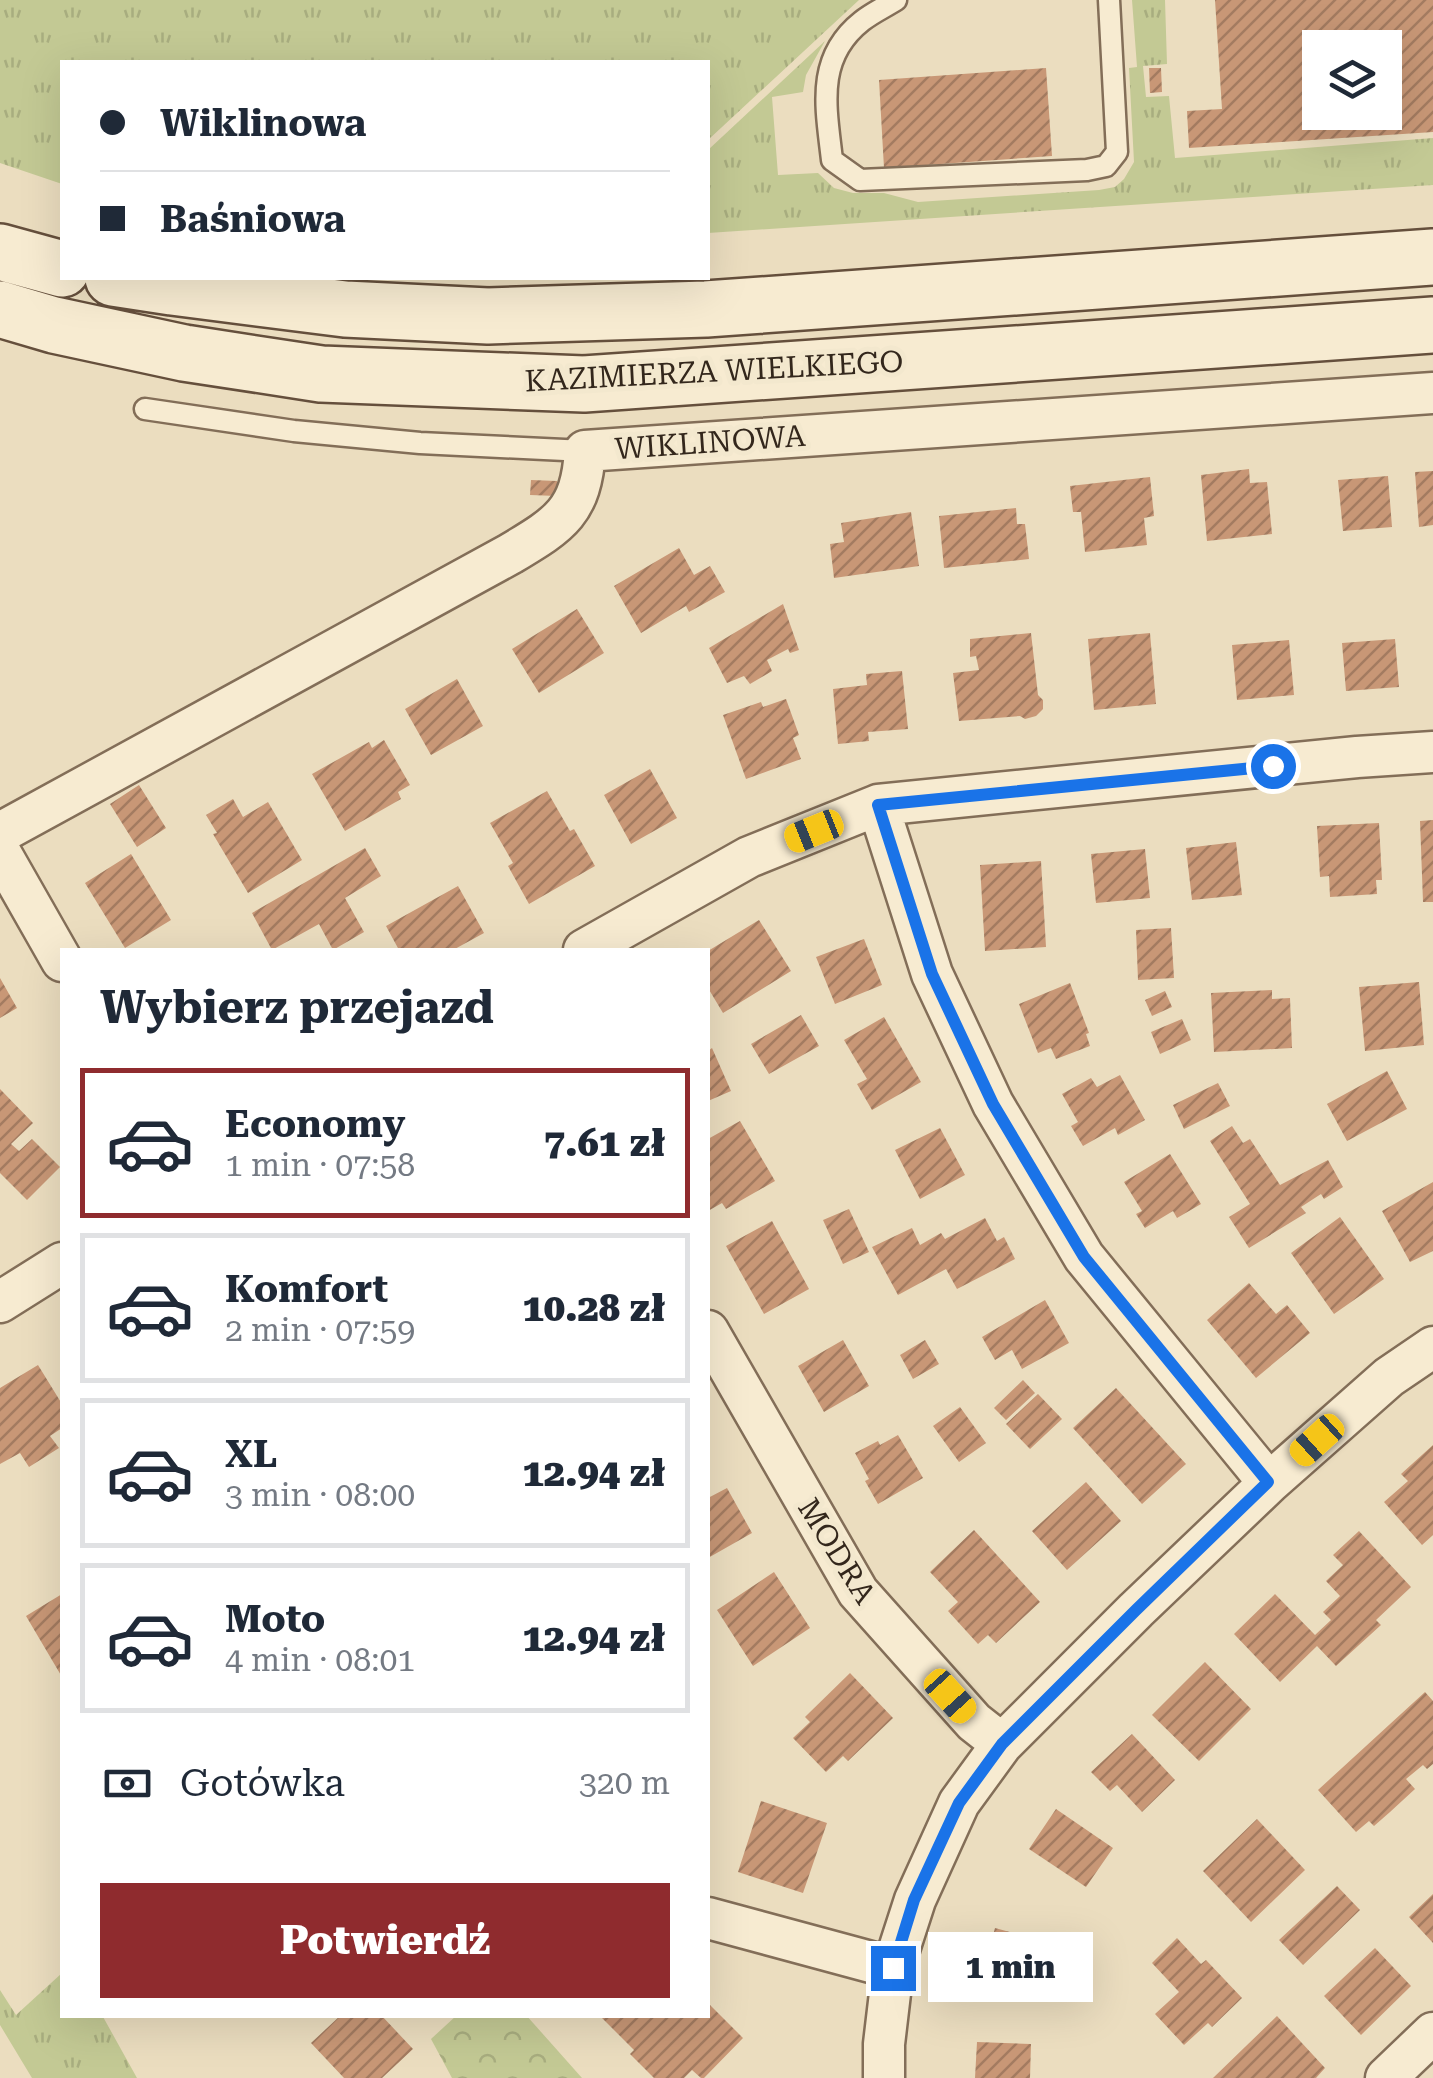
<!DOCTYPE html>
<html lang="pl">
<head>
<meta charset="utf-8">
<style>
  :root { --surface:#fff; --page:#f6f6f7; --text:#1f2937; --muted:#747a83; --line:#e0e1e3; --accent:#8f2b2e }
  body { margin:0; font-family:"Roboto Serif",serif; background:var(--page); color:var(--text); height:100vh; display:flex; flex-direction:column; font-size:38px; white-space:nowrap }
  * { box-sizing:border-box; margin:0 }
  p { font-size:32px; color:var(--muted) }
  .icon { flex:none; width:55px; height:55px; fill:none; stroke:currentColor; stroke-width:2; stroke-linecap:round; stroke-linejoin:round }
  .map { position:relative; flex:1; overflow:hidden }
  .side { position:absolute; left:60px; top:948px; width:650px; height:1070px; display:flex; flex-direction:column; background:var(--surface); border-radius:0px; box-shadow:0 10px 40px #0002 }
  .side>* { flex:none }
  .hud { position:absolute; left:60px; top:60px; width:650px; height:220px; border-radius:0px; box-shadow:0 10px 40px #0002; display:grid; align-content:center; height:220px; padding:0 40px; background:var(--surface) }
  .controls { position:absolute; left:1302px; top:30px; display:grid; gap:20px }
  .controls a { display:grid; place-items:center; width:100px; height:100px; border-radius:0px; background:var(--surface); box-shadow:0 10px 40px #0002; font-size:50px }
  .end { position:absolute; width:45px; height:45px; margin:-22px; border:12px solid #1a73e8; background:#fff; box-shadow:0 0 0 5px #fff }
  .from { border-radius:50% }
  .bubble { position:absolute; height:70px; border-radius:0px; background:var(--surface); box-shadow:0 10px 40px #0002; font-size:32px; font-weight:800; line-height:70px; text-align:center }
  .car { position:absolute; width:30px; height:60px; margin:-30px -15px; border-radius:12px; box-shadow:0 0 8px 2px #0007; background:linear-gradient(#f5c518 24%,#345 0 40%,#f5c518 0 76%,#345 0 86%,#f5c518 0) }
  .hud b { display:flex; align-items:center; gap:35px; height:95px; font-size:38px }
  .hud b+b { border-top:2px solid var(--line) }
  .hud i { width:25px; height:25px; background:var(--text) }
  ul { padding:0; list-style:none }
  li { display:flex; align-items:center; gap:30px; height:150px; margin:0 20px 15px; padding:0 20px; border:5px solid var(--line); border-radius:0px }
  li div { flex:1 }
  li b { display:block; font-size:38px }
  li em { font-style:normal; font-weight:800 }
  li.current { border-color:var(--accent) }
  li>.icon { width:90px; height:90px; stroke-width:1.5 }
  h2 { padding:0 40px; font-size:45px; line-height:120px }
  .pay { display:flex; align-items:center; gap:25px; height:110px; padding:0 40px; font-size:38px }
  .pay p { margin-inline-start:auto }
  .action { display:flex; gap:20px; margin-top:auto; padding:20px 40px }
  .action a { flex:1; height:115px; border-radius:0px; background:var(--accent); color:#fff; font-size:40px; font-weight:800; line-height:115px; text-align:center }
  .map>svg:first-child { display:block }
</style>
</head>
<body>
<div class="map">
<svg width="1433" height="2078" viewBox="0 0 1433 2078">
  <defs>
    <pattern id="grass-tufts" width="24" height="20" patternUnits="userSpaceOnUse" patternTransform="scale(2.5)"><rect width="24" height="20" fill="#c3c994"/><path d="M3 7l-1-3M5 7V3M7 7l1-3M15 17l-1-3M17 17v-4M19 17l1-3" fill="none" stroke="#a8ad7f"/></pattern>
    <pattern id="forest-crowns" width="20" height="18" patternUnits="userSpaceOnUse" patternTransform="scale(2.5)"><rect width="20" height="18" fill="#c3c994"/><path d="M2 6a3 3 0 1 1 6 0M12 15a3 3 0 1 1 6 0" fill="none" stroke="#a8ad7f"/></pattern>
    <pattern id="building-hatch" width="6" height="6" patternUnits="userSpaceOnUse" patternTransform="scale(2.5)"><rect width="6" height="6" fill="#c89776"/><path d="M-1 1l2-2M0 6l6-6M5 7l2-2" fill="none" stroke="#a37b60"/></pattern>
  </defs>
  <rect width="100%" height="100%" fill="#ebddbf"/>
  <path fill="url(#grass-tufts)" d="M 0,0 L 859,0 L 708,140 L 708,62 L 62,62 L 62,184 L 0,163 Z
    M 1132,0 L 1165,0 L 1167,64 L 1143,66 L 1146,97 L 1169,96 L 1175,158 L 1433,138 L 1433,185 L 708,233 L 708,150 L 825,41 L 806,75 L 803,92 L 772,97 L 778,175 L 818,173 L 834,188 L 853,193 L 884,193 L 918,202 L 1099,190 L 1115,187 L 1124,179 L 1134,162 L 1129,68 L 1137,67 Z
    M 62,1973 L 62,2015 L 102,2015 L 137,2078 L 32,2078 L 0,2025 L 0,1990 L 16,2015 Z"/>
  <path fill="url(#forest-crowns)" d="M 457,2015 L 526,2015 L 582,2078 L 452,2078 L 431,2039 Z"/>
  <path fill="url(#building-hatch)" fill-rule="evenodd" d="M 1215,0 L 1433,0 L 1433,132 L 1189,148 L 1187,111 L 1222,109 ZM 1320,48 L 1385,48 L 1385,112 L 1320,112 Z
    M 1046,68 L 1052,156 L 884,168 L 879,80 Z
    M 1149,68 L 1161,68 L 1162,92 L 1150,93 Z
    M 1249,469 L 1250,483 L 1267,482 L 1272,534 L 1207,541 L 1201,475 Z
    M 1433,471 L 1433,525 L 1419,527 L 1415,472 Z
    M 1388,476 L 1392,527 L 1343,531 L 1338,480 Z
    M 1150,477 L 1154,516 L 1144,518 L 1147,545 L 1085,552 L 1081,512 L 1073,512 L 1070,486 Z
    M 531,480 L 557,481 L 557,496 L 530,495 Z
    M 1016,508 L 1017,524 L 1025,524 L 1029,559 L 944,568 L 939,516 Z
    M 911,512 L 919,566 L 834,578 L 830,544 L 844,542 L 841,523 Z
    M 679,548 L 694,575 L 710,566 L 725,592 L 689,612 L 686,606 L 641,633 L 614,586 Z
    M 783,604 L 799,650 L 790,653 L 788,649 L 767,660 L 772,671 L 750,684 L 744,676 L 727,683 L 709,648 Z
    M 577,609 L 604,653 L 539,693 L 512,649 Z
    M 1031,633 L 1038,695 L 1043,700 L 1043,709 L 1036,716 L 1025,719 L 1020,716 L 959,721 L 953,673 L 979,670 L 976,656 L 970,657 L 970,639 Z
    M 1150,633 L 1156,704 L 1094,710 L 1088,639 Z
    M 1395,639 L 1399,687 L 1346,691 L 1342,643 Z
    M 1289,640 L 1294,695 L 1237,700 L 1232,645 Z
    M 902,671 L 908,729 L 868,732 L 869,741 L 838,744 L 833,689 L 867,685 L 866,674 Z
    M 457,679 L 483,726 L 431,755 L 405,709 Z
    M 786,699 L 799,735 L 793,738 L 801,759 L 746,779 L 723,715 L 761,702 L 763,707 Z
    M 384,740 L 410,785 L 398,792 L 401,799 L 345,831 L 312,774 L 369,742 L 372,748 Z
    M 650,769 L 677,818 L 631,844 L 604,795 Z
    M 139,785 L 166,828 L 137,847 L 110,804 Z
    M 547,791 L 570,831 L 574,829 L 595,866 L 529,904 L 508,866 L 513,863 L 490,823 Z
    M 233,799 L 243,817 L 268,802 L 302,860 L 248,893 L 213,834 L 217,833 L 206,815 Z
    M 1433,820 L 1433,902 L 1423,902 L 1420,821 Z
    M 1379,823 L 1382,880 L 1376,880 L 1377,894 L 1330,897 L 1329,876 L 1320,877 L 1317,826 Z
    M 1236,842 L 1242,895 L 1192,900 L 1186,848 Z
    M 365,848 L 381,876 L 345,898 L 364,932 L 333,950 L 319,924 L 272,950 L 252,913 Z
    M 1145,849 L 1150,898 L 1096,903 L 1091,854 Z
    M 131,854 L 171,920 L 125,948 L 85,883 Z
    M 1041,861 L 1046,947 L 985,951 L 980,865 Z
    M 458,886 L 484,933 L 453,950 L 399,950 L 386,926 Z
    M 759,920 L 791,971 L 723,1013 L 708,988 L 708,951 Z
    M 1171,928 L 1174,978 L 1138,980 L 1136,930 Z
    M 864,939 L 882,985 L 835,1004 L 816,957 Z
    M 0,978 L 17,1008 L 0,1018 Z
    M 1419,982 L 1424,1045 L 1365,1051 L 1359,987 Z
    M 1070,983 L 1089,1033 L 1086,1034 L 1090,1046 L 1056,1059 L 1051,1048 L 1038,1053 L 1019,1004 Z
    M 1272,990 L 1272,999 L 1290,998 L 1292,1048 L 1214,1052 L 1211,993 Z
    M 1165,991 L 1172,1007 L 1152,1016 L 1145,1000 Z
    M 801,1015 L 819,1046 L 769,1074 L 751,1044 Z
    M 884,1017 L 921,1082 L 872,1110 L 857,1084 L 867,1079 L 844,1040 Z
    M 1182,1019 L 1191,1040 L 1160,1054 L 1151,1032 Z
    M 712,1048 L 731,1091 L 708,1101 L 708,1051 Z
    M 1387,1071 L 1407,1109 L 1347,1141 L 1327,1104 Z
    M 1120,1075 L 1145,1120 L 1118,1135 L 1115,1128 L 1083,1146 L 1071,1126 L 1078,1122 L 1062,1094 L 1091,1078 L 1097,1087 Z
    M 1218,1083 L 1230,1106 L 1184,1129 L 1173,1105 Z
    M 0,1089 L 33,1123 L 11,1144 L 19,1151 L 32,1139 L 60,1167 L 27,1200 L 0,1173 Z
    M 740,1121 L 775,1181 L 726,1209 L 722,1203 L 708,1211 L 708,1139 Z
    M 1232,1126 L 1243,1143 L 1250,1139 L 1280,1185 L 1328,1160 L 1343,1187 L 1324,1199 L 1321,1194 L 1301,1207 L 1306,1213 L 1249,1248 L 1229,1217 L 1250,1204 L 1210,1141 Z
    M 940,1128 L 965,1175 L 920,1199 L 895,1150 Z
    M 1170,1154 L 1201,1204 L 1177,1218 L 1173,1211 L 1145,1228 L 1136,1214 L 1142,1211 L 1124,1182 Z
    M 1433,1182 L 1433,1251 L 1410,1262 L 1382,1211 Z
    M 849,1209 L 869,1252 L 843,1264 L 823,1220 Z
    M 1340,1217 L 1384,1279 L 1334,1314 L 1291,1253 Z
    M 985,1218 L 997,1241 L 1004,1237 L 1015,1259 L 957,1289 L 946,1269 L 898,1295 L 872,1247 L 912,1228 L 920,1245 L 941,1233 L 945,1239 Z
    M 772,1221 L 809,1289 L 764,1314 L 726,1246 Z
    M 1249,1283 L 1276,1314 L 1287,1305 L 1310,1333 L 1256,1378 L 1207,1320 Z
    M 1045,1300 L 1069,1343 L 1022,1369 L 1012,1350 L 995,1360 L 982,1337 Z
    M 843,1340 L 869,1386 L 824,1412 L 798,1366 Z
    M 925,1340 L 939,1364 L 913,1379 L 900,1355 Z
    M 38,1365 L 62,1404 L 62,1428 L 50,1436 L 59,1448 L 29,1467 L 20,1453 L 0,1464 L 0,1388 Z
    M 1023,1380 L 1035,1393 L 1006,1420 L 994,1408 Z
    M 1116,1388 L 1186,1464 L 1142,1504 L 1073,1428 Z
    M 1038,1394 L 1062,1419 L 1030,1449 L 1006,1424 Z
    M 960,1407 L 986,1443 L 959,1462 L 933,1426 Z
    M 898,1435 L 923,1478 L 878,1504 L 865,1481 L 869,1479 L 855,1453 L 878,1441 L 880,1445 Z
    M 1433,1445 L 1433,1535 L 1422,1545 L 1384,1502 L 1408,1481 L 1401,1474 Z
    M 1086,1482 L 1121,1521 L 1067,1570 L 1032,1531 Z
    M 727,1488 L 752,1533 L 708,1558 L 708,1498 Z
    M 974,1530 L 1040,1602 L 996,1643 L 988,1635 L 978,1644 L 948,1611 L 958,1602 L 930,1572 Z
    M 1359,1531 L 1411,1587 L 1376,1620 L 1381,1625 L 1336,1666 L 1317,1646 L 1280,1682 L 1234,1634 L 1275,1594 L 1315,1635 L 1331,1620 L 1323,1612 L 1340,1596 L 1326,1581 L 1343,1565 L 1333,1555 Z
    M 774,1572 L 810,1628 L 753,1666 L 717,1610 Z
    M 62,1594 L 62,1677 L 26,1616 Z
    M 1205,1662 L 1251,1709 L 1199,1761 L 1152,1715 Z
    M 850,1673 L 893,1718 L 848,1761 L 843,1756 L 826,1772 L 793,1738 L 810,1722 L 805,1717 Z
    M 1425,1692 L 1433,1701 L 1433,1764 L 1427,1769 L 1423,1765 L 1406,1779 L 1415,1789 L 1390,1812 L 1374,1826 L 1369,1821 L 1356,1832 L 1318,1790 Z
    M 1132,1734 L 1175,1780 L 1142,1812 L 1117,1785 L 1110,1791 L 1091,1772 Z
    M 761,1801 L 827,1823 L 803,1893 L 738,1872 Z
    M 1056,1809 L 1113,1848 L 1086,1887 L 1029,1849 Z
    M 1257,1819 L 1305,1870 L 1251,1922 L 1203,1871 Z
    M 1337,1886 L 1360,1910 L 1303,1965 L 1279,1940 Z
    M 1433,1894 L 1433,1943 L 1409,1917 Z
    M 995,1928 L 1047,1942 L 1031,2000 L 979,1986 Z
    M 1177,1938 L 1201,1964 L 1206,1960 L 1242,1998 L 1212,2027 L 1208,2023 L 1184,2045 L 1155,2014 L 1179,1992 L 1152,1963 Z
    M 1375,1948 L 1411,1986 L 1361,2035 L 1324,1996 Z
    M 708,2003 L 743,2038 L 704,2078 L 701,2078 L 692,2070 L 684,2078 L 654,2078 L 630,2054 L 634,2050 L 599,2015 L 708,2015 Z
    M 341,2015 L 381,2015 L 413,2049 L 382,2078 L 344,2078 L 311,2043 Z
    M 1277,2016 L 1325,2068 L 1316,2078 L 1213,2078 Z
    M 977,2042 L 1031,2044 L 1030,2078 L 975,2078 Z"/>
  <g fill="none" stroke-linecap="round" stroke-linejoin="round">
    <defs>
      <path id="lane" d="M 896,0 C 885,7 872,13 862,21 C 815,58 826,107 832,160 L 860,180 L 1087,170 L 1106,166 L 1117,152 L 1109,0
        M 145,409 L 294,431 L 420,443 L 585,451"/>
      <path id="street" d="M 878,805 L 932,974 L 993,1104 L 1084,1257 L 1269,1483
        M 0,833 L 510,554 C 560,524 581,512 585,451 L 1433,393
        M 0,852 L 62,961
        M 584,950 L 749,857 L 878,805 L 1357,757 L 1433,752
        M 0,1302 L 62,1263
        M 708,1331 L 858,1592 L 974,1722 L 1002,1744
        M 708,1918 L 893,1968
        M 884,2078 L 884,2044 L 893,1968 L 915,1900 L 959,1803 L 1002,1744 L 1136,1610 L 1269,1483 L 1389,1377 L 1433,1347
        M 1386,2078 L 1433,2033"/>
      <path id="secondary" d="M 0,252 L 62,269
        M 113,278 L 172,287 L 345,309 L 488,316 L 706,309 L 1433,257
        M 0,309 L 54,325 L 184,353 L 321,374 L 584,384 L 1433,325"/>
    </defs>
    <use href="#lane" stroke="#836e58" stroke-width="25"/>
    <use href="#street" stroke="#836e58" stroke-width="45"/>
    <use href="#secondary" stroke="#654f3c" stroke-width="60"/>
    <use href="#lane" stroke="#f7ebd1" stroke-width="20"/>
    <use href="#street" stroke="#f7ebd1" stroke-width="40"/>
    <use href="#secondary" stroke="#f7ebd1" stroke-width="55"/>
  </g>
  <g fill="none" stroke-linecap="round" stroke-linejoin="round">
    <path stroke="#1a73e8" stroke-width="12" d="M 893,1968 L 914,1900 L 959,1803 L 1002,1744 L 1136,1610 L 1268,1482 L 1084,1257 L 993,1104 L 932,974 L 878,805 L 1273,766"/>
  </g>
  <g text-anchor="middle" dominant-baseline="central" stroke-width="10" stroke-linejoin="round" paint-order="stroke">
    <g font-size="30" fill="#33271c" stroke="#f3e8ce">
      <text transform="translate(714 371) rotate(-3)">KAZIMIERZA WIELKIEGO</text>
      <text transform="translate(710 442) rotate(-4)">WIKLINOWA</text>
      <text transform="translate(837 1551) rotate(58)">MODRA</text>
    </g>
  </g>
</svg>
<div class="controls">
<a><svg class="icon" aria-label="layers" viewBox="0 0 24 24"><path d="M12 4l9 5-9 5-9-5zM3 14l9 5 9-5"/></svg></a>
</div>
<i class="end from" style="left:1273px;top:766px"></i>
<i class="end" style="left:893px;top:1968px"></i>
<div class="bubble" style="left:928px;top:1932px;width:165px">1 min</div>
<i class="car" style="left:814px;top:831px;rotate:248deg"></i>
<i class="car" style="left:1317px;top:1440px;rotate:228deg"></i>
<i class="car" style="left:950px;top:1696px;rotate:138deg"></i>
<div class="hud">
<b><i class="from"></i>Wiklinowa</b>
<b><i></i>Baśniowa</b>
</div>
<section class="side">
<h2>Wybierz przejazd</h2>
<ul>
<li class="current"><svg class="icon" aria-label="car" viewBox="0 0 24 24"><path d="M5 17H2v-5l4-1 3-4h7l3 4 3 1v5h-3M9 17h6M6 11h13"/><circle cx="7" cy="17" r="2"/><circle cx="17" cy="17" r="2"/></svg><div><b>Economy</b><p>1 min · 07:58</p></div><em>7.61 zł</em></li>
<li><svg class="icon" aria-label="car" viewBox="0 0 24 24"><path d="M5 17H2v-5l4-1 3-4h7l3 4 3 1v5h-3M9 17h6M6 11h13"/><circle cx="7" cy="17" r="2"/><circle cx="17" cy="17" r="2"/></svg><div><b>Komfort</b><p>2 min · 07:59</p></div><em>10.28 zł</em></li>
<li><svg class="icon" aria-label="car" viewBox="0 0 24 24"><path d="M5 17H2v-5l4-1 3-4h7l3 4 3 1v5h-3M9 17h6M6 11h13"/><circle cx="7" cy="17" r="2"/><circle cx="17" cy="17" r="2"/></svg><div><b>XL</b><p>3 min · 08:00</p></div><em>12.94 zł</em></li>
<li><svg class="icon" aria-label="car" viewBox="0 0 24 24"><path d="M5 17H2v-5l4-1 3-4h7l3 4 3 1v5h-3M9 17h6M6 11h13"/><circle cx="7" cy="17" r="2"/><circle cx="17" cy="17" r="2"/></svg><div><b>Moto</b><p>4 min · 08:01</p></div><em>12.94 zł</em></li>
</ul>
<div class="pay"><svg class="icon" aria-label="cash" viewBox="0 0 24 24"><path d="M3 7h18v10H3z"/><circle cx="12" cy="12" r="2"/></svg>Gotówka<p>320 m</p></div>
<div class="action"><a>Potwierdź</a></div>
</section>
</div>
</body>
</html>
